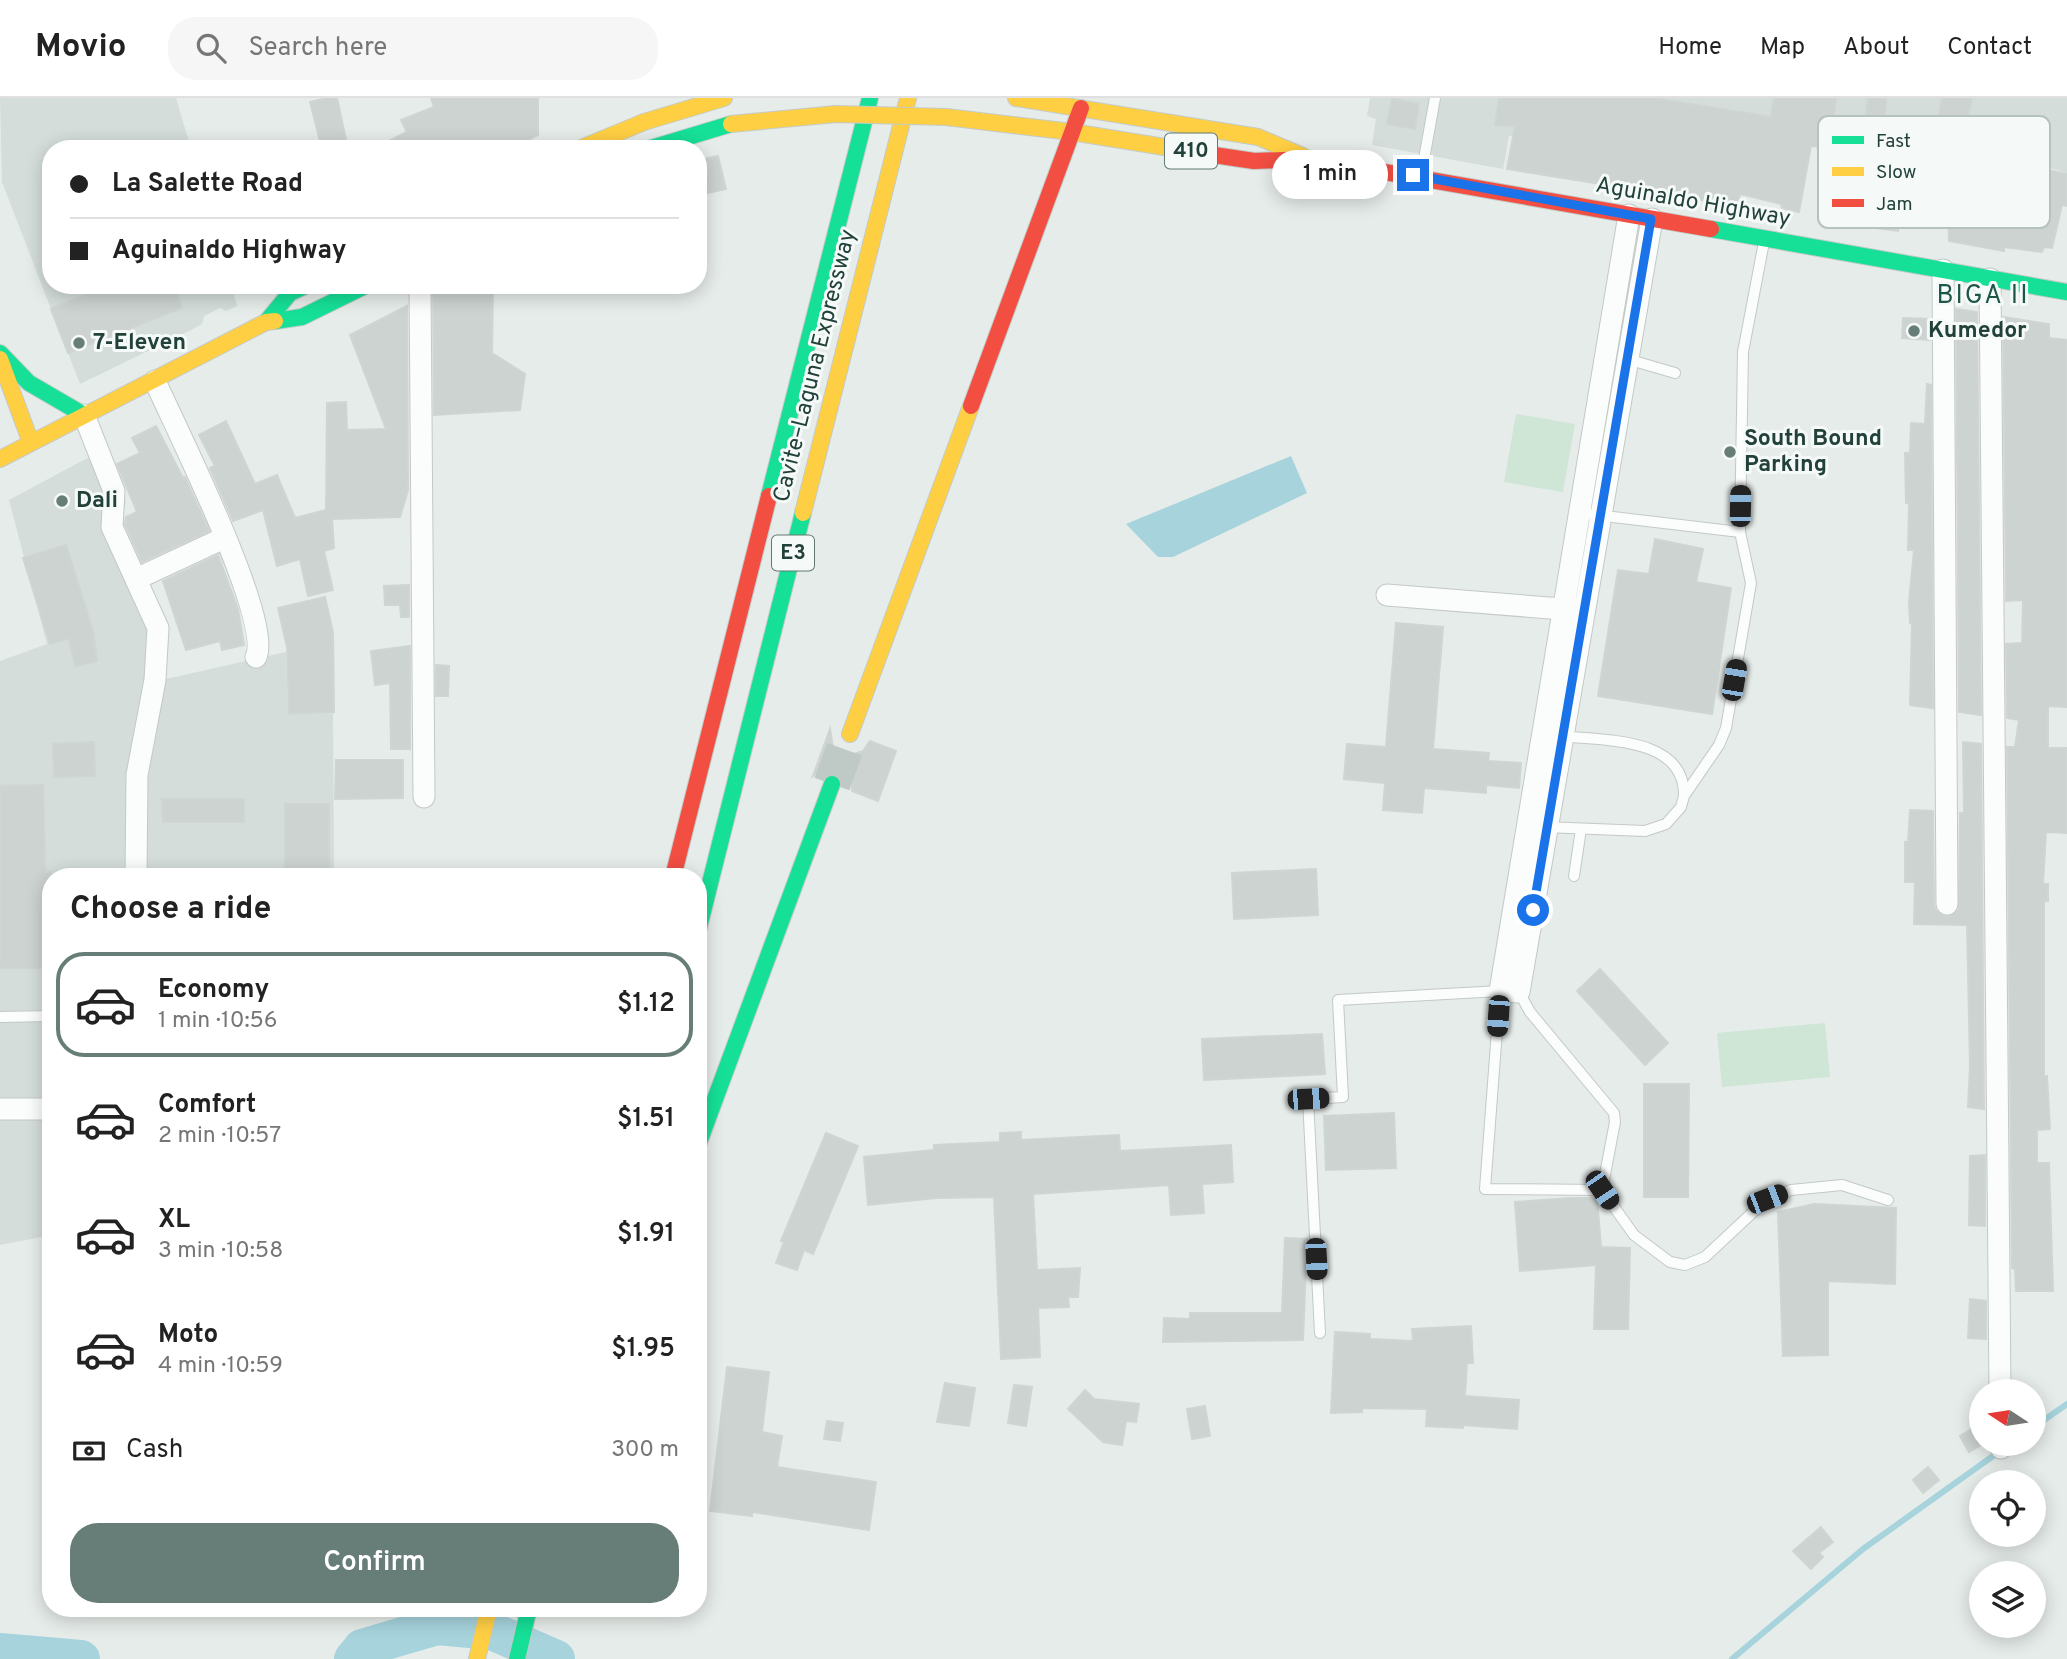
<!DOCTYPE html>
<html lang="en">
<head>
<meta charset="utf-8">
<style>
  :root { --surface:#fff; --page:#f6f6f6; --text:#222; --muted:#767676; --line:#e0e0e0; --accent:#677d77 }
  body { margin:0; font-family:Overpass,sans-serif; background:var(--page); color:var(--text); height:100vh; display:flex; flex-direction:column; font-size:26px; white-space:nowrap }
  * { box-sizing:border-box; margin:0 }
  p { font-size:23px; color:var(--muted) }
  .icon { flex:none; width:38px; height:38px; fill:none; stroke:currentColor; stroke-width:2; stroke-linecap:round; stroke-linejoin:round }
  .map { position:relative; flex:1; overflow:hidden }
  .panel { position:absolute; left:42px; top:770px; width:665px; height:749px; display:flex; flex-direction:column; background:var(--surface); border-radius:28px; box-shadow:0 4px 18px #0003 }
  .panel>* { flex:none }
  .guide { position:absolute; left:42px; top:42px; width:665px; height:154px; border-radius:28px; box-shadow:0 4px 18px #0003; display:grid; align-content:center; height:154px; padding:0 28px; background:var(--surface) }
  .needle { width:46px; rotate:282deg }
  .buttons { position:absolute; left:1969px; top:1281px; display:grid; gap:14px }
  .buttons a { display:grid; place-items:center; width:77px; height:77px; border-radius:50%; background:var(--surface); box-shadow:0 4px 18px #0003; font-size:35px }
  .end { position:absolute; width:32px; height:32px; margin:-16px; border:9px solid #1a73e8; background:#fff; box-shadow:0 0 0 4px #fff }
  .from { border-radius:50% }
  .bubble { position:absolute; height:49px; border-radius:24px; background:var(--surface); box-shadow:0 4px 18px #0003; font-size:23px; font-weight:600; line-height:49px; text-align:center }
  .car { position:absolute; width:21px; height:42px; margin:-21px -10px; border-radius:9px; box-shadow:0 0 5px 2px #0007; background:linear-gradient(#222 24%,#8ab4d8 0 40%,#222 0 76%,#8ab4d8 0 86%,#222 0) }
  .guide b { display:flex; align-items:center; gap:24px; height:66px; font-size:26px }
  .guide b+b { border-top:2px solid var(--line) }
  .guide i { width:18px; height:18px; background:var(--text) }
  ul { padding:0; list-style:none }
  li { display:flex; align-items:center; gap:21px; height:105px; margin:0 14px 10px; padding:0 14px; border:4px solid transparent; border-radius:28px }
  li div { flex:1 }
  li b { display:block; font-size:26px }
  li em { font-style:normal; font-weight:600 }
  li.active { border-color:var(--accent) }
  li>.icon { width:63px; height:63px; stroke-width:1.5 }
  h2 { padding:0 28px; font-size:32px; line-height:84px }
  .pay { display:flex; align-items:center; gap:18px; height:77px; padding:0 28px; font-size:26px }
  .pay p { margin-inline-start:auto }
  .cta { display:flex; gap:14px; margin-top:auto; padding:14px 28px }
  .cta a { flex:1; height:80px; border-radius:28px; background:var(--accent); color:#fff; font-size:28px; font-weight:600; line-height:80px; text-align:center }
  header { display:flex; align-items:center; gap:42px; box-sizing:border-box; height:98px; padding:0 35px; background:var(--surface); border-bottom:2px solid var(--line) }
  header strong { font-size:33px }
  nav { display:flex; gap:38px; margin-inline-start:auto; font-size:24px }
  .search { width:490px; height:63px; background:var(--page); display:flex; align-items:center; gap:18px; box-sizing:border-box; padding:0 24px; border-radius:28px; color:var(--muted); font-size:26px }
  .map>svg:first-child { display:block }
</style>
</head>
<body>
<header>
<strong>Movio</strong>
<div class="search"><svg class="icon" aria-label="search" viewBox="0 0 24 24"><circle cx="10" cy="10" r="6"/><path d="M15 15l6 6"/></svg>Search here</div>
<nav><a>Home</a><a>Map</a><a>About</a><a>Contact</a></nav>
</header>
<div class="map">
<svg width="2067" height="1561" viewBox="0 0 2067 1561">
  <rect width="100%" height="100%" fill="#e6ece9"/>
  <path fill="#d4ddd9" d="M 0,0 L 176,0 L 191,51 L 51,51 L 51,187 L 231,187 L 237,208 L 226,213 L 220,210 L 204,218 L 202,226 L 191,232 L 80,286 L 2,84 Z
    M 1370,0 L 2067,0 L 2067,75 L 1987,52 L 1509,38 L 1503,71 L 1372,47 L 1376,21 L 1367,18 Z
    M 106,350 L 126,405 L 121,420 L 168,527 L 166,581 L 286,554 L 288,617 L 333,615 L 334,779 L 51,779 L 51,1137 L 0,1147 L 0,563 L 47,546 L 9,402 Z"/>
  <path fill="#cfe5d6" d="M 1516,316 L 1575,326 L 1563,394 L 1504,384 Z
    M 1825,925 L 1830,979 L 1722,989 L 1717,935 Z"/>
  <path fill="#a6d3dc" d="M 1291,358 L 1307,395 L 1173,459 L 1158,459 L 1126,426 Z"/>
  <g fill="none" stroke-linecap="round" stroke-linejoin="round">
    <path stroke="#a6d3dc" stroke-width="6" d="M 2034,1329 L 2067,1306
      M 1732,1561 L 1863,1451 L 2000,1353"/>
    <path stroke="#a6d3dc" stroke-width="38" d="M 0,1554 L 81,1561
      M 353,1561 L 362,1550 L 437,1528 L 492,1533 L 556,1561"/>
  </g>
  <path fill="#cdd3d1" stroke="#cfd5d2" stroke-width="2" d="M 327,0 L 337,0 L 348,51 L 322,51 L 310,4 Z
    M 431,0 L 538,0 L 538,37 L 510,51 L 373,51 L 407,34 L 401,22 L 434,9 Z
    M 1499,0 L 1653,0 L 1771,19 L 1774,0 L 1836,0 L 1829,50 L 1811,48 L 1799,114 L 1782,110 L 1781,106 L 1740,96 L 1738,108 L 1507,71 L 1515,28 L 1495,27 Z
    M 1868,0 L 1886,0 L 1880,113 L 1901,115 L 1898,133 L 1834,125 L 1844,47 L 1862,49 Z
    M 1942,0 L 1972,0 L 1967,23 L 1939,17 Z
    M 1392,1 L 1419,6 L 1415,31 L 1387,26 Z
    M 1911,54 L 1968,62 L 1984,62 L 1984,59 L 2067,76 L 2067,108 L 2062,107 L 2052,150 L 2044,149 L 2042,154 L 2004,149 L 2004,153 L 1949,143 L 1947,82 L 1935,81 L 1928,125 L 1901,121 Z
    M 718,58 L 726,91 L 698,97 L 698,62 Z
    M 109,187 L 174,187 L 182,210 L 68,255 L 51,211 Z
    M 439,187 L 493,187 L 492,255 L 525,276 L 520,312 L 434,317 L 433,190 Z
    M 407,208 L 408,392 L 400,419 L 332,421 L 334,450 L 324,453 L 333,492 L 308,498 L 300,461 L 277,468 L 263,412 L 233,423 L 210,370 L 215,368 L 199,337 L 226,323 L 255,386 L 277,377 L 295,420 L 326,412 L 327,305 L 346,304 L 347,332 L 386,331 L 350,237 Z
    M 1956,211 L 1977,214 L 1981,617 L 1959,614 Z
    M 2003,219 L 2049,226 L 2049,240 L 2067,242 L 2067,609 L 2048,608 L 2048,650 L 2067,650 L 2067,735 L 2046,734 L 2043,786 L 2048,786 L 2048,803 L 2044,803 L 2044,978 L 2047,978 L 2050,1031 L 2037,1032 L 2037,1065 L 2049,1065 L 2053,1193 L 2016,1193 L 2015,1171 L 2012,1170 L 2007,649 L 2015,649 L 2019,622 L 2007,620 L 2006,546 L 2022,545 L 2023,502 L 2006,503 Z
    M 1903,220 L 1930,221 L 1930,242 L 1902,240 Z
    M 1927,286 L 1931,287 L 1933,610 L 1910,607 L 1912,524 L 1910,525 L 1909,504 L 1914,452 L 1908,452 L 1909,405 L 1906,405 L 1905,355 L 1910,355 L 1911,325 L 1925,326 Z
    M 156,328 L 183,380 L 185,379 L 209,433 L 142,464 L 125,426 L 126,419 L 137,414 L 117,366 L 140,355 L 132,340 Z
    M 1655,441 L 1703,451 L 1696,484 L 1731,490 L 1712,616 L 1598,598 L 1618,472 L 1649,476 Z
    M 66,447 L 93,533 L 97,563 L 75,568 L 69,540 L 50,546 L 23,460 Z
    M 218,457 L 238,511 L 244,547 L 222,552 L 220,543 L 186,552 L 163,483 Z
    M 409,487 L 409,519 L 401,519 L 400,507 L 385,507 L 384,488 Z
    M 325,499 L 333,534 L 334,614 L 289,616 L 287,549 L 278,510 Z
    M 1396,525 L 1443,529 L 1433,651 L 1489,655 L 1488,663 L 1521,665 L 1519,690 L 1486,687 L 1486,695 L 1424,690 L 1422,715 L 1383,712 L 1385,685 L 1344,681 L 1347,646 L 1386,649 Z
    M 410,548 L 410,651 L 391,651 L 390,585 L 375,587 L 371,553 Z
    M 436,567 L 449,568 L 448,598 L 436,598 Z
    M 830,631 L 833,649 L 843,656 L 854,656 L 863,653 L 870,643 L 896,653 L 878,703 L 852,693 L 852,682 L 849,673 L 840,667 L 828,665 L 813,678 Z
    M 94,644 L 95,678 L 54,679 L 53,646 Z
    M 1963,644 L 1981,646 L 1984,1011 L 1968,1009 L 1970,968 L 1967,827 L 1914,826 L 1915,784 L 1905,784 L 1905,744 L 1908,744 L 1910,712 L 1933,713 L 1934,807 L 1936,813 L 1946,819 L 1959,812 L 1960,715 L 1964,715 Z
    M 336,662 L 403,662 L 403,700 L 335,701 Z
    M 43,687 L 45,774 L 51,774 L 51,870 L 0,870 L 0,688 Z
    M 162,701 L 244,701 L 244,724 L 163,724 Z
    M 285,706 L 329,706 L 329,773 L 285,774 Z
    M 1316,771 L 1318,817 L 1234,821 L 1232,775 Z
    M 1600,871 L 1668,945 L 1645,967 L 1577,893 Z
    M 1322,936 L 1325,976 L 1204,982 L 1202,941 Z
    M 1644,986 L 1689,986 L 1688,1099 L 1644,1099 Z
    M 1394,1015 L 1396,1070 L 1326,1072 L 1324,1018 Z
    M 1021,1034 L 1021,1042 L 1119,1037 L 1120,1053 L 1231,1047 L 1233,1084 L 1202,1086 L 1204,1115 L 1171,1117 L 1169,1087 L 1033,1096 L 1037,1172 L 1080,1170 L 1078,1199 L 1068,1199 L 1069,1209 L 1038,1210 L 1040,1259 L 1001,1261 L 994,1099 L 937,1100 L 868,1107 L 864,1059 L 934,1052 L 934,1047 L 1000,1044 L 1000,1035 Z
    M 826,1035 L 858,1048 L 813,1156 L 804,1152 L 797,1172 L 776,1165 L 784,1144 L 781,1143 Z
    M 1985,1057 L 1985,1128 L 1969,1127 L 1970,1058 Z
    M 1572,1100 L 1597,1100 L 1601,1149 L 1630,1150 L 1628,1231 L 1594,1231 L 1596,1167 L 1520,1173 L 1515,1104 Z
    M 1814,1106 L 1896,1110 L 1895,1186 L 1828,1183 L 1828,1257 L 1783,1258 L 1778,1114 Z
    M 1285,1140 L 1307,1141 L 1303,1242 L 1163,1244 L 1164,1220 L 1190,1221 L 1190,1215 L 1282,1215 Z
    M 1970,1201 L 1986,1203 L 1986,1241 L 1968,1240 Z
    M 1471,1228 L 1473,1265 L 1467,1265 L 1465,1298 L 1519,1302 L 1517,1331 L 1463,1327 L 1463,1330 L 1426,1328 L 1427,1311 L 1362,1310 L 1362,1314 L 1331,1315 L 1335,1234 L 1370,1236 L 1370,1241 L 1413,1243 L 1412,1231 Z
    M 727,1269 L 769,1274 L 762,1334 L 782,1338 L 777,1369 L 876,1384 L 869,1432 L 752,1414 L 752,1418 L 710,1413 Z
    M 945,1285 L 975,1290 L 969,1328 L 937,1324 Z
    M 1014,1287 L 1032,1289 L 1026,1328 L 1008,1325 Z
    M 1085,1292 L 1094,1301 L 1139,1306 L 1136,1324 L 1126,1323 L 1122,1347 L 1103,1344 L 1068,1311 Z
    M 1205,1308 L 1210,1338 L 1192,1341 L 1187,1311 Z
    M 827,1323 L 843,1325 L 840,1343 L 824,1341 Z
    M 1981,1325 L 1981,1347 L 1969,1354 L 1960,1338 Z
    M 1928,1369 L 1939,1382 L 1923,1395 L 1913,1382 Z
    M 1821,1429 L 1833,1444 L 1819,1455 L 1823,1459 L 1811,1471 L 1793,1453 Z"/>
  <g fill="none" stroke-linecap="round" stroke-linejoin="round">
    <path stroke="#bfcac6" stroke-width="37" stroke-dasharray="37 18" stroke-linecap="butt" d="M 832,686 L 850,636"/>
    <defs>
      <path id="lane" d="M 1427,77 L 1424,61 L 1435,0
        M 1627,261 L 1675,275
        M 1579,415 L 1740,434
        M 1559,638 C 1603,643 1684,638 1684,697
        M 1544,729 L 1645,733 L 1666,726 L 1681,709 L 1684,698 L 1719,647 L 1726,630 L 1751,485 L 1740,434 L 1743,254 L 1764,144
        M 1574,778 L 1581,731
        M 0,919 L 51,918
        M 1602,1092 L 1634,1137 L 1670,1164 L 1685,1167 L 1705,1159 L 1767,1101 L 1791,1092 L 1842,1087 L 1888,1102
        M 1320,1235 L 1308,1001 L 1343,999 L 1338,902 L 1500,893 L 1485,1091 L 1602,1092 L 1615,1024 L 1614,1015 L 1530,914 L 1519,894"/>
      <path id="street" d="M 1629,117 L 1500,893 L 1519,894 L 1652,121
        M 1943,172 L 1947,806
        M 1990,181 L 2000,1293
        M 420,187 L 424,699
        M 155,283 C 175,328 273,523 256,559
        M 84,317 L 114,393 L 112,429 L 158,530 L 155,582 L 137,677 L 136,779
        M 136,481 L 224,440
        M 1387,497 L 1575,512
        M 0,1011 L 51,1011
        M 2001,1346 L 2001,1350"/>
      <path id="fast" d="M 648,51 L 731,26
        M 1711,131 L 2067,194
        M 275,223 L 302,219 L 367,187
        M 266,224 L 290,195 L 307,187
        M 0,255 L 29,285 L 84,317
        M 769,398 L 870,0
        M 698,833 L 803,415
        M 698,1047 L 832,686
        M 517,1561 L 529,1510"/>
      <path id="slow" d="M 1016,0 L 1258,39 L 1303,58
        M 946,19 L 1072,34 L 1214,57
        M 579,51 L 644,24 L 724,0
        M 0,261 L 31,345
        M 0,361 L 266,224 L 275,223
        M 803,415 L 908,0
        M 850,636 L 971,308
        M 477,1561 L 489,1510"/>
      <path id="jam" d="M 1214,57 L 1254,63 L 1310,61 L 1711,131
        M 971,308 L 1081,10
        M 673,779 L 769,398"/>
    </defs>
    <use href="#lane" stroke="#c3c9c7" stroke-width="12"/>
    <use href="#street" stroke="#c3c9c7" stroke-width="23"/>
    <use href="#fast" stroke="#c2cbc8" stroke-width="18"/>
    <use href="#slow" stroke="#c2cbc8" stroke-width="18"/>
    <use href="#jam" stroke="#c2cbc8" stroke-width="18"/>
    <use href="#lane" stroke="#fbfcfc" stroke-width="10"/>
    <use href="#street" stroke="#fbfcfc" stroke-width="21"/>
    <use href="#fast" stroke="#16e098" stroke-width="16"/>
    <use href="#slow" stroke="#ffcf43" stroke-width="16"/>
    <use href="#jam" stroke="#f24e42" stroke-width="16"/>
    <defs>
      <path id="slow-bridge" d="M 731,26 L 836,16 L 946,19"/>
    </defs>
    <use href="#slow-bridge" stroke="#c2cbc8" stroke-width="18" stroke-linecap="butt"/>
    <use href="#slow-bridge" stroke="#ffcf43" stroke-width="16"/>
  </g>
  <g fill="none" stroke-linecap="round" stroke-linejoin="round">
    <path stroke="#1a73e8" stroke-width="9" d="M 1413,77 L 1651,121 L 1533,812"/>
  </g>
  <g fill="#677d77" stroke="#f5faf8" stroke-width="2.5">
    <circle cx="1914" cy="233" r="7"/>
    <circle cx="79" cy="245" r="7"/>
    <circle cx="1730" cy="354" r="7"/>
    <circle cx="62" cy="403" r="7"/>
  </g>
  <g text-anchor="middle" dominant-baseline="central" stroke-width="6" stroke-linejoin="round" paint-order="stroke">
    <g fill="#f5faf8" stroke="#617873" stroke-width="2">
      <rect x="1165" y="35.5" width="52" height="35" rx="5"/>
      <rect x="772" y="437.5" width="42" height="35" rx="5"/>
    </g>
    <g font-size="21" font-weight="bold" fill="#22413a">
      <text x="1191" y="53">410</text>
      <text x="793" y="455">E3</text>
    </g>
    <g font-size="23" fill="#22413a" stroke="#f5faf8">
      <text transform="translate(1693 105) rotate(10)">Aguinaldo Highway</text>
      <text transform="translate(816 268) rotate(-76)">Cavite–Laguna Expressway</text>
    </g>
    <g font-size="23" font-weight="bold" fill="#22413a" stroke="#f5faf8" text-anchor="start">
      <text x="1928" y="233">Kumedor</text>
      <text x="93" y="245">7-Eleven</text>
      <text x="1744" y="341">South Bound<tspan x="1744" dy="26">Parking</tspan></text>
      <text x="76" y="403">Dali</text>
    </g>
    <g font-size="26" letter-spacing="2" fill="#1d5549" stroke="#f5faf8">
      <text x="1983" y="198">BIGA II</text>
    </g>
  </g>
  <rect x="1818" y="18" width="232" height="112" rx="10" fill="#f5faf8" stroke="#b6c2bf" stroke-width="2"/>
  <rect x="1832" y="38" width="32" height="8" fill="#16e098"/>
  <rect x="1832" y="69" width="32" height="9" fill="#ffcf43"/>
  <rect x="1832" y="101" width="32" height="8" fill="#f24e42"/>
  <g font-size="19" fill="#22413a">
    <text x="1876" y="49">Fast</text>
    <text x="1876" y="80">Slow</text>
    <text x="1876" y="112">Jam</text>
  </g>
</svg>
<div class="buttons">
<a><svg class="needle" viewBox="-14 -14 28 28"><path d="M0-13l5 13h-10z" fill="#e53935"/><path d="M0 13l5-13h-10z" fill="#767676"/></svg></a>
<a><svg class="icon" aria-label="locate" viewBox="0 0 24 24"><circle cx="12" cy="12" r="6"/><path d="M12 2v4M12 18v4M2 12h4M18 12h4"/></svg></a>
<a><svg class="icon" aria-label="layers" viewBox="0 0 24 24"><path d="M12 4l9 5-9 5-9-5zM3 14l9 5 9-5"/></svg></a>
</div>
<i class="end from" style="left:1533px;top:812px"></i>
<i class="end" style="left:1413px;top:77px"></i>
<div class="bubble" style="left:1272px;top:52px;width:116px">1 min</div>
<i class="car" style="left:1740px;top:408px;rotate:1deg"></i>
<i class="car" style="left:1734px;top:582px;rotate:10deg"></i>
<i class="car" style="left:1498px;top:918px;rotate:184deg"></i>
<i class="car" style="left:1308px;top:1001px;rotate:87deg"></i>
<i class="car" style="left:1602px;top:1092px;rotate:146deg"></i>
<i class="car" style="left:1767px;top:1101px;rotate:69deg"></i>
<i class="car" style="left:1316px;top:1161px;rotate:177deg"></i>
<div class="guide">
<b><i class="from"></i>La Salette Road</b>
<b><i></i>Aguinaldo Highway</b>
</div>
<section class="panel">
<h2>Choose a ride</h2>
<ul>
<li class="active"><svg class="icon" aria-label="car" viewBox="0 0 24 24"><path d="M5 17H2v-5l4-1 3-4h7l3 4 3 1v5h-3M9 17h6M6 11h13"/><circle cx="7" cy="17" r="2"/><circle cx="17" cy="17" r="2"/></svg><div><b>Economy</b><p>1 min · 10:56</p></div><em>$1.12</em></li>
<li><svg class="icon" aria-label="car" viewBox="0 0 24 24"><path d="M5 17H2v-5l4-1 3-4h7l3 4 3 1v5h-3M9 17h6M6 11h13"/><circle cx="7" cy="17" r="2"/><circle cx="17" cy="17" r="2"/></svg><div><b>Comfort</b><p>2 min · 10:57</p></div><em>$1.51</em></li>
<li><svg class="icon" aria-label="car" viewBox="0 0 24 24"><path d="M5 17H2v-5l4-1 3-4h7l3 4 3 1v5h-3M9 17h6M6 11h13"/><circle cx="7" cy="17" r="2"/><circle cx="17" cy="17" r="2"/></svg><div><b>XL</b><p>3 min · 10:58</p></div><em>$1.91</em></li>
<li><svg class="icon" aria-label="car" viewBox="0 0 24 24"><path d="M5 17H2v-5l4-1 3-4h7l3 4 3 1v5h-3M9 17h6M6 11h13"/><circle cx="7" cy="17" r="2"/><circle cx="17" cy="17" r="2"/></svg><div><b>Moto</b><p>4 min · 10:59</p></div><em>$1.95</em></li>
</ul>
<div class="pay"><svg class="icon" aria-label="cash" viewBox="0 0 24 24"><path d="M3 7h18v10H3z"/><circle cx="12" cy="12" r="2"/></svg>Cash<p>300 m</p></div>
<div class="cta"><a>Confirm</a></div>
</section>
</div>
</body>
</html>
